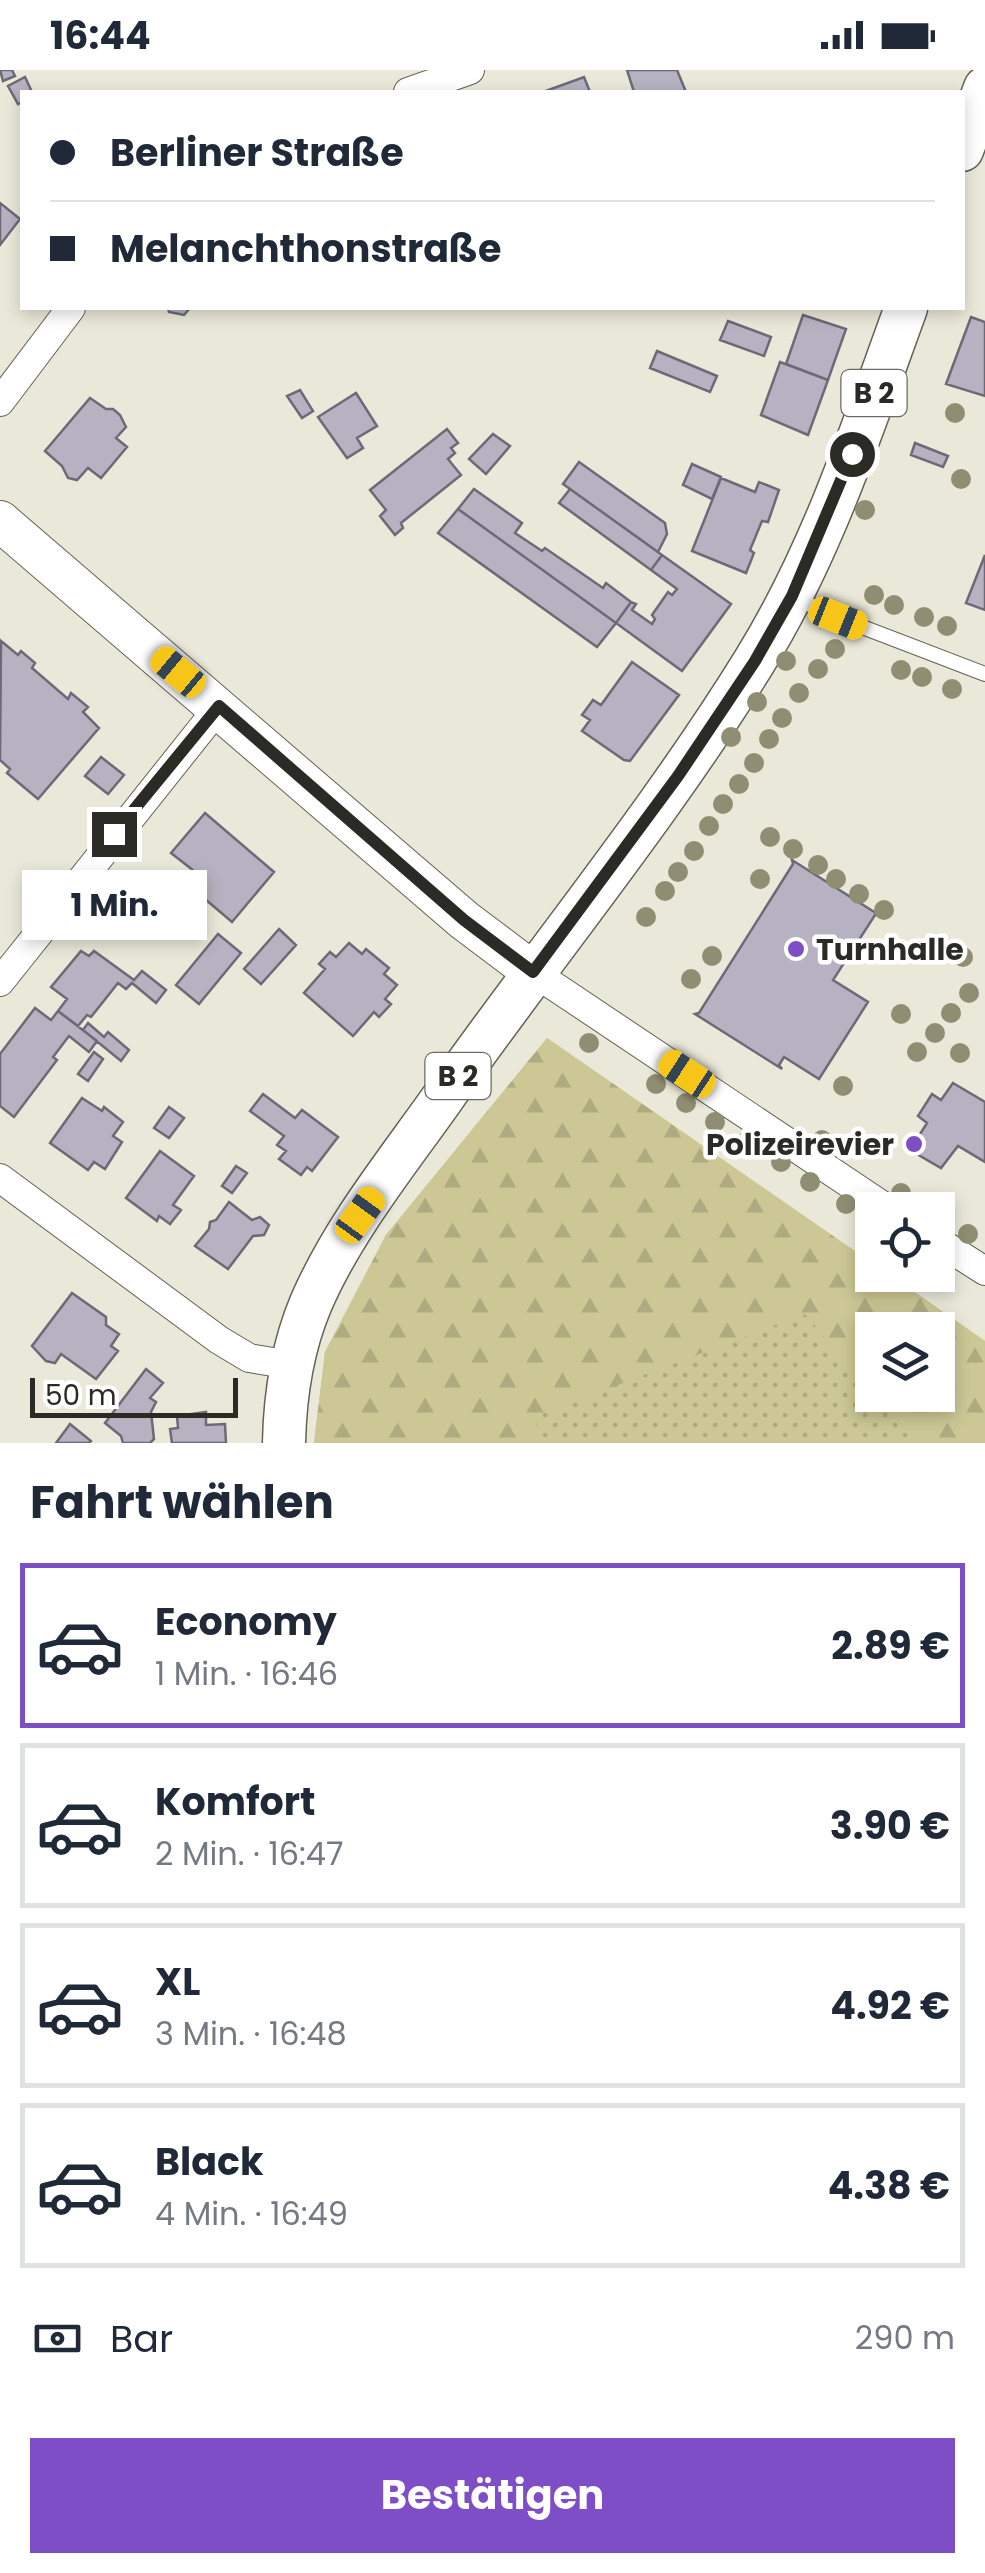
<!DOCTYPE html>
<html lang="de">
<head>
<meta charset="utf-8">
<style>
  :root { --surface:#fff; --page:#f2f2f3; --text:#1f2937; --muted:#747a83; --line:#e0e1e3; --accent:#7e4ec6 }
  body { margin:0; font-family:Poppins,sans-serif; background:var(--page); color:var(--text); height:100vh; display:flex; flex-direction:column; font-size:38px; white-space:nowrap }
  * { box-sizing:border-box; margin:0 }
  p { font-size:32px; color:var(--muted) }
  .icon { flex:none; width:55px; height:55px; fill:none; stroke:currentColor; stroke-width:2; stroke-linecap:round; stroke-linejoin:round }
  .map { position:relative; height:1373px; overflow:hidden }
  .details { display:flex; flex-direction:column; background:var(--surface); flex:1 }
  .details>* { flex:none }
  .guide { position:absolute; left:20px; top:20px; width:945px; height:220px; border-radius:0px; box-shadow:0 5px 15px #0003; display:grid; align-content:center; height:220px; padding:0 30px; background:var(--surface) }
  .buttons { position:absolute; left:855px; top:1122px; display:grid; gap:20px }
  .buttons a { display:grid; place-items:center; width:100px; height:100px; border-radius:0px; background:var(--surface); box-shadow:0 5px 15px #0003; font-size:50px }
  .scale { position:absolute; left:30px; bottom:25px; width:208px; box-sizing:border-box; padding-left:10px; border:5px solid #2b2b25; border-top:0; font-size:28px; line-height:35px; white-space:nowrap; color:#2b2b25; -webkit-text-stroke:8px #fff; paint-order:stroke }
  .end { position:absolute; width:45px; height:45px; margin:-22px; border:12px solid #2b2b25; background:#fff; box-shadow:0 0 0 5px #fff }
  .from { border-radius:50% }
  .bubble { position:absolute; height:70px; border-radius:0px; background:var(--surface); box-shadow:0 5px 15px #0003; font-size:32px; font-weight:700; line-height:70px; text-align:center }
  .car { position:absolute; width:30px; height:60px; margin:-30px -15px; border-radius:12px; box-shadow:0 0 8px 2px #0007; background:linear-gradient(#f5c518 24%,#345 0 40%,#f5c518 0 76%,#345 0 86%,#f5c518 0) }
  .guide b { display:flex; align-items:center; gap:35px; height:95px; font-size:38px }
  .guide b+b { border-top:2px solid var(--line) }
  .guide i { width:25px; height:25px; background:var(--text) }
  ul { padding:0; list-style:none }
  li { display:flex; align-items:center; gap:30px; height:165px; margin:0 20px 15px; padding:0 10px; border:5px solid var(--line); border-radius:0px }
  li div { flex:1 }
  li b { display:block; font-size:38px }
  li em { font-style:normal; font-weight:700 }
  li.active { border-color:var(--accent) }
  li>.icon { width:90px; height:90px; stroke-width:1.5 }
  h2 { padding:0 30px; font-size:45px; line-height:120px }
  .pay { display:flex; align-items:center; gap:25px; height:110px; padding:0 30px; font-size:38px }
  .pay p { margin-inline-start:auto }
  .cta { display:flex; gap:20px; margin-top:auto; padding:20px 30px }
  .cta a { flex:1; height:115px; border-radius:0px; background:var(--accent); color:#fff; font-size:40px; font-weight:700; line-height:115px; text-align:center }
  .status { display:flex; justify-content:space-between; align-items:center; height:70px; padding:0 50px; background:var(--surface); direction:ltr }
  .status svg { height:28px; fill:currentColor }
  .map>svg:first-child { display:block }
</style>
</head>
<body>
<div class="status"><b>16:44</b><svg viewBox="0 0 49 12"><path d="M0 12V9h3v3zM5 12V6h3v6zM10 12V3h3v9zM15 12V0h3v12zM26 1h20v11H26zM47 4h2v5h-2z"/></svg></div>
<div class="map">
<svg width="985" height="1373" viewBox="0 0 985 1373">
  <defs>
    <pattern id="green-dots" width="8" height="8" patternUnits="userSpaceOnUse" patternTransform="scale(2.5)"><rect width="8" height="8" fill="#ccc795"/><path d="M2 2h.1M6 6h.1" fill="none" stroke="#afab80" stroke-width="1.8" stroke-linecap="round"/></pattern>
    <pattern id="forest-firs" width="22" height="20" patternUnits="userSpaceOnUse" patternTransform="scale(2.5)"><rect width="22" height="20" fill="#ccc795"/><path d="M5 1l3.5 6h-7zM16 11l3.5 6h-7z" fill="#afab80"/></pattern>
  </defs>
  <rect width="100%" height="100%" fill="#eae9d9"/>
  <path fill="url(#green-dots)" fill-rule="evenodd" d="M 547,968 L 872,1193 L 872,1205 L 890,1205 L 985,1271 L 985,1373 L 314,1373 L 325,1282 L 386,1165 ZM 872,1260 L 938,1260 L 938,1325 L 872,1325 Z"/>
  <path fill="url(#forest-firs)" d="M 547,968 L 872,1193 L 872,1205 L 890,1205 L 985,1271 L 985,1373 L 915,1373 L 874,1325 L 938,1325 L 938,1260 L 872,1260 L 872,1323 L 805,1244 L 536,1346 L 538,1373 L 314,1373 L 325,1282 L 386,1165 Z"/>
  <path fill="#b6b2c1" stroke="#6d6a77" stroke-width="2.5" d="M 0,0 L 12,0 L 15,6 L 3,11 Z
    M 627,0 L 677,0 L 686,22 L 634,22 Z
    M 25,7 L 32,22 L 22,22 L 22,32 L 18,34 L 8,16 Z
    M 584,7 L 590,22 L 543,22 Z
    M 0,133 L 20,149 L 0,175 Z
    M 168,238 L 188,238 L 189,239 L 184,245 L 169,242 Z
    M 803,245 L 846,259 L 828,310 L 786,294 Z
    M 971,247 L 985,252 L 985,326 L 946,314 Z
    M 728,251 L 771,267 L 764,286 L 720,270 Z
    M 657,281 L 717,306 L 710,322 L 650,298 Z
    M 780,292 L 828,310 L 808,365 L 761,345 Z
    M 300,320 L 313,341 L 302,348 L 287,326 Z
    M 356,323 L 377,356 L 357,368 L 363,378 L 347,388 L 318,347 Z
    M 90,328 L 106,339 L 113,339 L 120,345 L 126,357 L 116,368 L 127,377 L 101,408 L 88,398 L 77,410 L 68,408 L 62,396 L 45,381 Z
    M 447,359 L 458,373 L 451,378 L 455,383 L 448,389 L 461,405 L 401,453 L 403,458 L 395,465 L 380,446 L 386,440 L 370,420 Z
    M 493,364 L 510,376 L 486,404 L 469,389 Z
    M 915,373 L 948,386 L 943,397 L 911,385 Z
    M 579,392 L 665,453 L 667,464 L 658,482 L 563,414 Z
    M 692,394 L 721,407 L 712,429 L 683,415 Z
    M 721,408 L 755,422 L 759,412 L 779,420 L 768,452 L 762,451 L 750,480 L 754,483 L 746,503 L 692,481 Z
    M 474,419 L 522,453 L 515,463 L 542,481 L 545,478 L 603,518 L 606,513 L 631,532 L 616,553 L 458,439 Z
    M 570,419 L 662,485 L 651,500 L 559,433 Z
    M 458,439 L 616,553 L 597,577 L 438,463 Z
    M 662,485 L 731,534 L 682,601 L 616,553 L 631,532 L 636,534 L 632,540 L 652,554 L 655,549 L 652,545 L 668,522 L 672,525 L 677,519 L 651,500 Z
    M 985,485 L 985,540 L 966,533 Z
    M 1,571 L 18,585 L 21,581 L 35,593 L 32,598 L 68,629 L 71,623 L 88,637 L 83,642 L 99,658 L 38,729 L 7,703 L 10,699 L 0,690 Z
    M 632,592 L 679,625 L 630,691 L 624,690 L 582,661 L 590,650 L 582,645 L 593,630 L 601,635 Z
    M 101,687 L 124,705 L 108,724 L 85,706 Z
    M 205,743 L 274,802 L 232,852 L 185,812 L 194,801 L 171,783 Z
    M 792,790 L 879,845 L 875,845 L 833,910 L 868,932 L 819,1009 L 784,987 L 779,995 L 782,999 L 695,944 L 699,943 L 793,794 Z
    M 128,823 L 146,837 L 121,868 L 103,853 Z
    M 279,859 L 296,875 L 261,914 L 244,899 Z
    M 218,864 L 241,883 L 199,934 L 176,915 Z
    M 349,873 L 362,884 L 366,879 L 389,898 L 384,904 L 397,915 L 385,929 L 391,934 L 379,947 L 374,942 L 353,966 L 304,923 L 325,899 L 319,894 L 330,882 L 336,887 Z
    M 81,881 L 89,886 L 94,881 L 134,910 L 142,901 L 166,920 L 156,933 L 132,913 L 126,919 L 118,913 L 91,947 L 87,945 L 78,956 L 58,941 L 67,929 L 51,917 Z
    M 35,938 L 51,950 L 58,941 L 97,971 L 89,982 L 69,966 L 53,987 L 57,990 L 14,1047 L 0,1036 L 0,984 Z
    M 88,953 L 104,967 L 108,962 L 129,980 L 121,991 L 83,960 Z
    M 94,982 L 103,989 L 88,1011 L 78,1004 Z
    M 953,1013 L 985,1032 L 985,1092 L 958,1076 L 941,1098 L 910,1080 L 927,1053 L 918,1046 L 932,1024 L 941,1030 Z
    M 263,1024 L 295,1048 L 302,1040 L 338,1067 L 312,1101 L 307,1097 L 301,1105 L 279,1089 L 286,1081 L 277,1075 L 284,1066 L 250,1041 Z
    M 82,1028 L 102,1041 L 104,1037 L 123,1052 L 113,1066 L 122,1072 L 105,1099 L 94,1092 L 88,1100 L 50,1073 Z
    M 169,1037 L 184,1048 L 169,1068 L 154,1058 Z
    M 160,1081 L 194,1106 L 173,1135 L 181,1140 L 170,1154 L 159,1146 L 157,1151 L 126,1128 Z
    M 236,1096 L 247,1103 L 232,1123 L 222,1116 Z
    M 229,1132 L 252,1150 L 260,1147 L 269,1155 L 264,1165 L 253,1166 L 228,1199 L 195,1176 L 209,1159 L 210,1152 L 216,1150 Z
    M 72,1223 L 106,1247 L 106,1255 L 119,1264 L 111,1276 L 118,1281 L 96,1309 L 61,1284 L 55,1293 L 46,1291 L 32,1276 Z
    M 146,1299 L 163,1313 L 150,1328 L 156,1332 L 151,1342 L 154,1369 L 150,1373 L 123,1373 L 121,1366 L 105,1353 Z
    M 206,1342 L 206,1355 L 225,1354 L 226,1373 L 172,1373 L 170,1359 L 178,1358 L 177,1346 Z
    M 70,1354 L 91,1371 L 89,1373 L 56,1373 Z"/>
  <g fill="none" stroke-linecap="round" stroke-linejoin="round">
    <defs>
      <path id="lane" d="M 796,528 L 831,545 L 985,604"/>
      <path id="street" d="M 408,22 L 470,0
        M 0,332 L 71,238
        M 533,902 L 889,1140
        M 0,912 L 219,637
        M 0,1108 L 219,1270 L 249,1288 L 291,1295
        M 938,1171 L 985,1201"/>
      <path id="secondary" d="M 0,451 L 464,850 L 533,902"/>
      <path id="primary" d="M 962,80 L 985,18
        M 284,1373 C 285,1324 292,1278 311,1233 C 343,1159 396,1094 442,1029 C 545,883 660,744 754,592 C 822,483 862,358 906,238"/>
    </defs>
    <use href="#lane" stroke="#626153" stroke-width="16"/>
    <use href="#street" stroke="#626153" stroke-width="30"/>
    <use href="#secondary" stroke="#626153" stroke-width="42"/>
    <use href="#primary" stroke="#626153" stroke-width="45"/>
    <use href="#lane" stroke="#fff" stroke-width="14"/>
    <use href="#street" stroke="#fff" stroke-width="28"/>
    <use href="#secondary" stroke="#fff" stroke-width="40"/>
    <use href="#primary" stroke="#fff" stroke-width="42"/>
  </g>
  <g fill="#908e72">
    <circle cx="955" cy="343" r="10"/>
    <circle cx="961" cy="409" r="10"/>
    <circle cx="865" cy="440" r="10"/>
    <circle cx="874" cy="525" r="10"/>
    <circle cx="894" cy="535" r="10"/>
    <circle cx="924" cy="547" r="10"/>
    <circle cx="947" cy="556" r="10"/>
    <circle cx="835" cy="579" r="10"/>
    <circle cx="786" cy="591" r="10"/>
    <circle cx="818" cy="599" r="10"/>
    <circle cx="901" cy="600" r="10"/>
    <circle cx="922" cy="607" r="10"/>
    <circle cx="952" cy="619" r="10"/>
    <circle cx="799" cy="623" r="10"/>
    <circle cx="757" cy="632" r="10"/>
    <circle cx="782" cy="648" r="10"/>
    <circle cx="731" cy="667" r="10"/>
    <circle cx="769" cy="669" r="10"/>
    <circle cx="754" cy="693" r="10"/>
    <circle cx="739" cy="714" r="10"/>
    <circle cx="723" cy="734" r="10"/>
    <circle cx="709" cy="756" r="10"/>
    <circle cx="770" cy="767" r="10"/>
    <circle cx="793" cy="779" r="10"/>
    <circle cx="694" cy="781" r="10"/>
    <circle cx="818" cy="795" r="10"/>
    <circle cx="678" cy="802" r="10"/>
    <circle cx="760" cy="809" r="10"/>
    <circle cx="836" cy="809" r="10"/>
    <circle cx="665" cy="821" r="10"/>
    <circle cx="859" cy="824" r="10"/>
    <circle cx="884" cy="840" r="10"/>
    <circle cx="646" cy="847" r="10"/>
    <circle cx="936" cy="873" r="10"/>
    <circle cx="712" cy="886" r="10"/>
    <circle cx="963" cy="887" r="10"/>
    <circle cx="691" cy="909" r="10"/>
    <circle cx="969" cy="923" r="10"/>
    <circle cx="951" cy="943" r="10"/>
    <circle cx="901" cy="944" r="10"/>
    <circle cx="935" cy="963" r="10"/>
    <circle cx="589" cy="973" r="10"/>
    <circle cx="917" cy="982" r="10"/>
    <circle cx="960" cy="983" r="10"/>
    <circle cx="656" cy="1014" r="10"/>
    <circle cx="843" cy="1016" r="10"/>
    <circle cx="686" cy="1033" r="10"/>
    <circle cx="715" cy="1052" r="10"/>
    <circle cx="822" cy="1070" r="10"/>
    <circle cx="746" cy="1072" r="10"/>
    <circle cx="781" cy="1092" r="10"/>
    <circle cx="810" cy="1112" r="10"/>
    <circle cx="901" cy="1123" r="10"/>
    <circle cx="846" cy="1134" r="10"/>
    <circle cx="968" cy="1164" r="10"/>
  </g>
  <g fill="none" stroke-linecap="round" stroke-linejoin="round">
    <path stroke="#2b2b25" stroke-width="12" d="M 114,764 L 219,636 L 464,850 L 533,902 L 678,706 L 755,591 L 792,526 L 852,384"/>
  </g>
  <g fill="#7e4ec6" stroke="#fff" stroke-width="4">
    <circle cx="796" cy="879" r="10"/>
    <circle cx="914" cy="1074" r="10"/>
  </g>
  <g text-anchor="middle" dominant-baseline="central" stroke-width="9" stroke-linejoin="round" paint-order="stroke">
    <g fill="#fff" stroke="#6b6b66" stroke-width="2.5">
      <rect x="841.5" y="300" width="65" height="46" rx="8"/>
      <rect x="425.5" y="983" width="65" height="46" rx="8"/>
    </g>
    <g font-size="28" font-weight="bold" fill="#2b2b25">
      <text x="874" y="323">B 2</text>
      <text x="458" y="1006">B 2</text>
    </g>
    <g font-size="30" font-weight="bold" fill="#2b2b25" stroke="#fff" text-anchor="start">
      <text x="816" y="879">Turnhalle</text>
      <text x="894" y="1074" text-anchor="end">Polizeirevier</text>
    </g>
  </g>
</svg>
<div class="buttons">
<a><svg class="icon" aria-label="locate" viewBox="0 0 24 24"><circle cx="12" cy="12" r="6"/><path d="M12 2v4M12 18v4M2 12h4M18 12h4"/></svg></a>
<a><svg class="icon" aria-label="layers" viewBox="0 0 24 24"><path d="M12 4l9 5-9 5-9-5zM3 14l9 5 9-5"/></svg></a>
</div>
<div class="scale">50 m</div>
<i class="end from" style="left:852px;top:384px"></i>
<i class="end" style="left:114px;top:764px"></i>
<div class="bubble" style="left:22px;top:800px;width:185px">1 Min.</div>
<i class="car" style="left:838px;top:548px;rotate:112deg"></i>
<i class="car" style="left:178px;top:602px;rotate:310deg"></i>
<i class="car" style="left:687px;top:1004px;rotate:303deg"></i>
<i class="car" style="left:360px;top:1145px;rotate:36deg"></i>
<div class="guide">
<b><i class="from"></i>Berliner Straße</b>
<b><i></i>Melanchthonstraße</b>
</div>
</div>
<section class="details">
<h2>Fahrt wählen</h2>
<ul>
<li class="active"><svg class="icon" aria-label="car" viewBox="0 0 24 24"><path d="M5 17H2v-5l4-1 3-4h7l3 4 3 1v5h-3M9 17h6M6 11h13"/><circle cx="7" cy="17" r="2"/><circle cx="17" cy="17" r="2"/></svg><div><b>Economy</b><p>1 Min. · 16:46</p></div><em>2.89 €</em></li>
<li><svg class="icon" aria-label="car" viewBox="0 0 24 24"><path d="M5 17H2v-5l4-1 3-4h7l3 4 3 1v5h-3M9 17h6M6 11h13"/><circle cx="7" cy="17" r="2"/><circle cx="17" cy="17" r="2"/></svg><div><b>Komfort</b><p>2 Min. · 16:47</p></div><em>3.90 €</em></li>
<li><svg class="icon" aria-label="car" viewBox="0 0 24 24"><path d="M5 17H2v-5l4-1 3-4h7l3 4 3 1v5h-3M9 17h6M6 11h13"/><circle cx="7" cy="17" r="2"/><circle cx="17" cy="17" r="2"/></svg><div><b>XL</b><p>3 Min. · 16:48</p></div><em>4.92 €</em></li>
<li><svg class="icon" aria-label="car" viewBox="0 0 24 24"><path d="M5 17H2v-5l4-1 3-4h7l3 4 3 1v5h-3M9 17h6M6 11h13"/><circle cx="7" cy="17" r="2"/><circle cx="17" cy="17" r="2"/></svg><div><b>Black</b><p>4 Min. · 16:49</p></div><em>4.38 €</em></li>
</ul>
<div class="pay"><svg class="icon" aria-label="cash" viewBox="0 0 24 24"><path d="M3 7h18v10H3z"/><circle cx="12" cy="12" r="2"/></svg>Bar<p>290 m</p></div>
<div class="cta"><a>Bestätigen</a></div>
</section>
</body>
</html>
